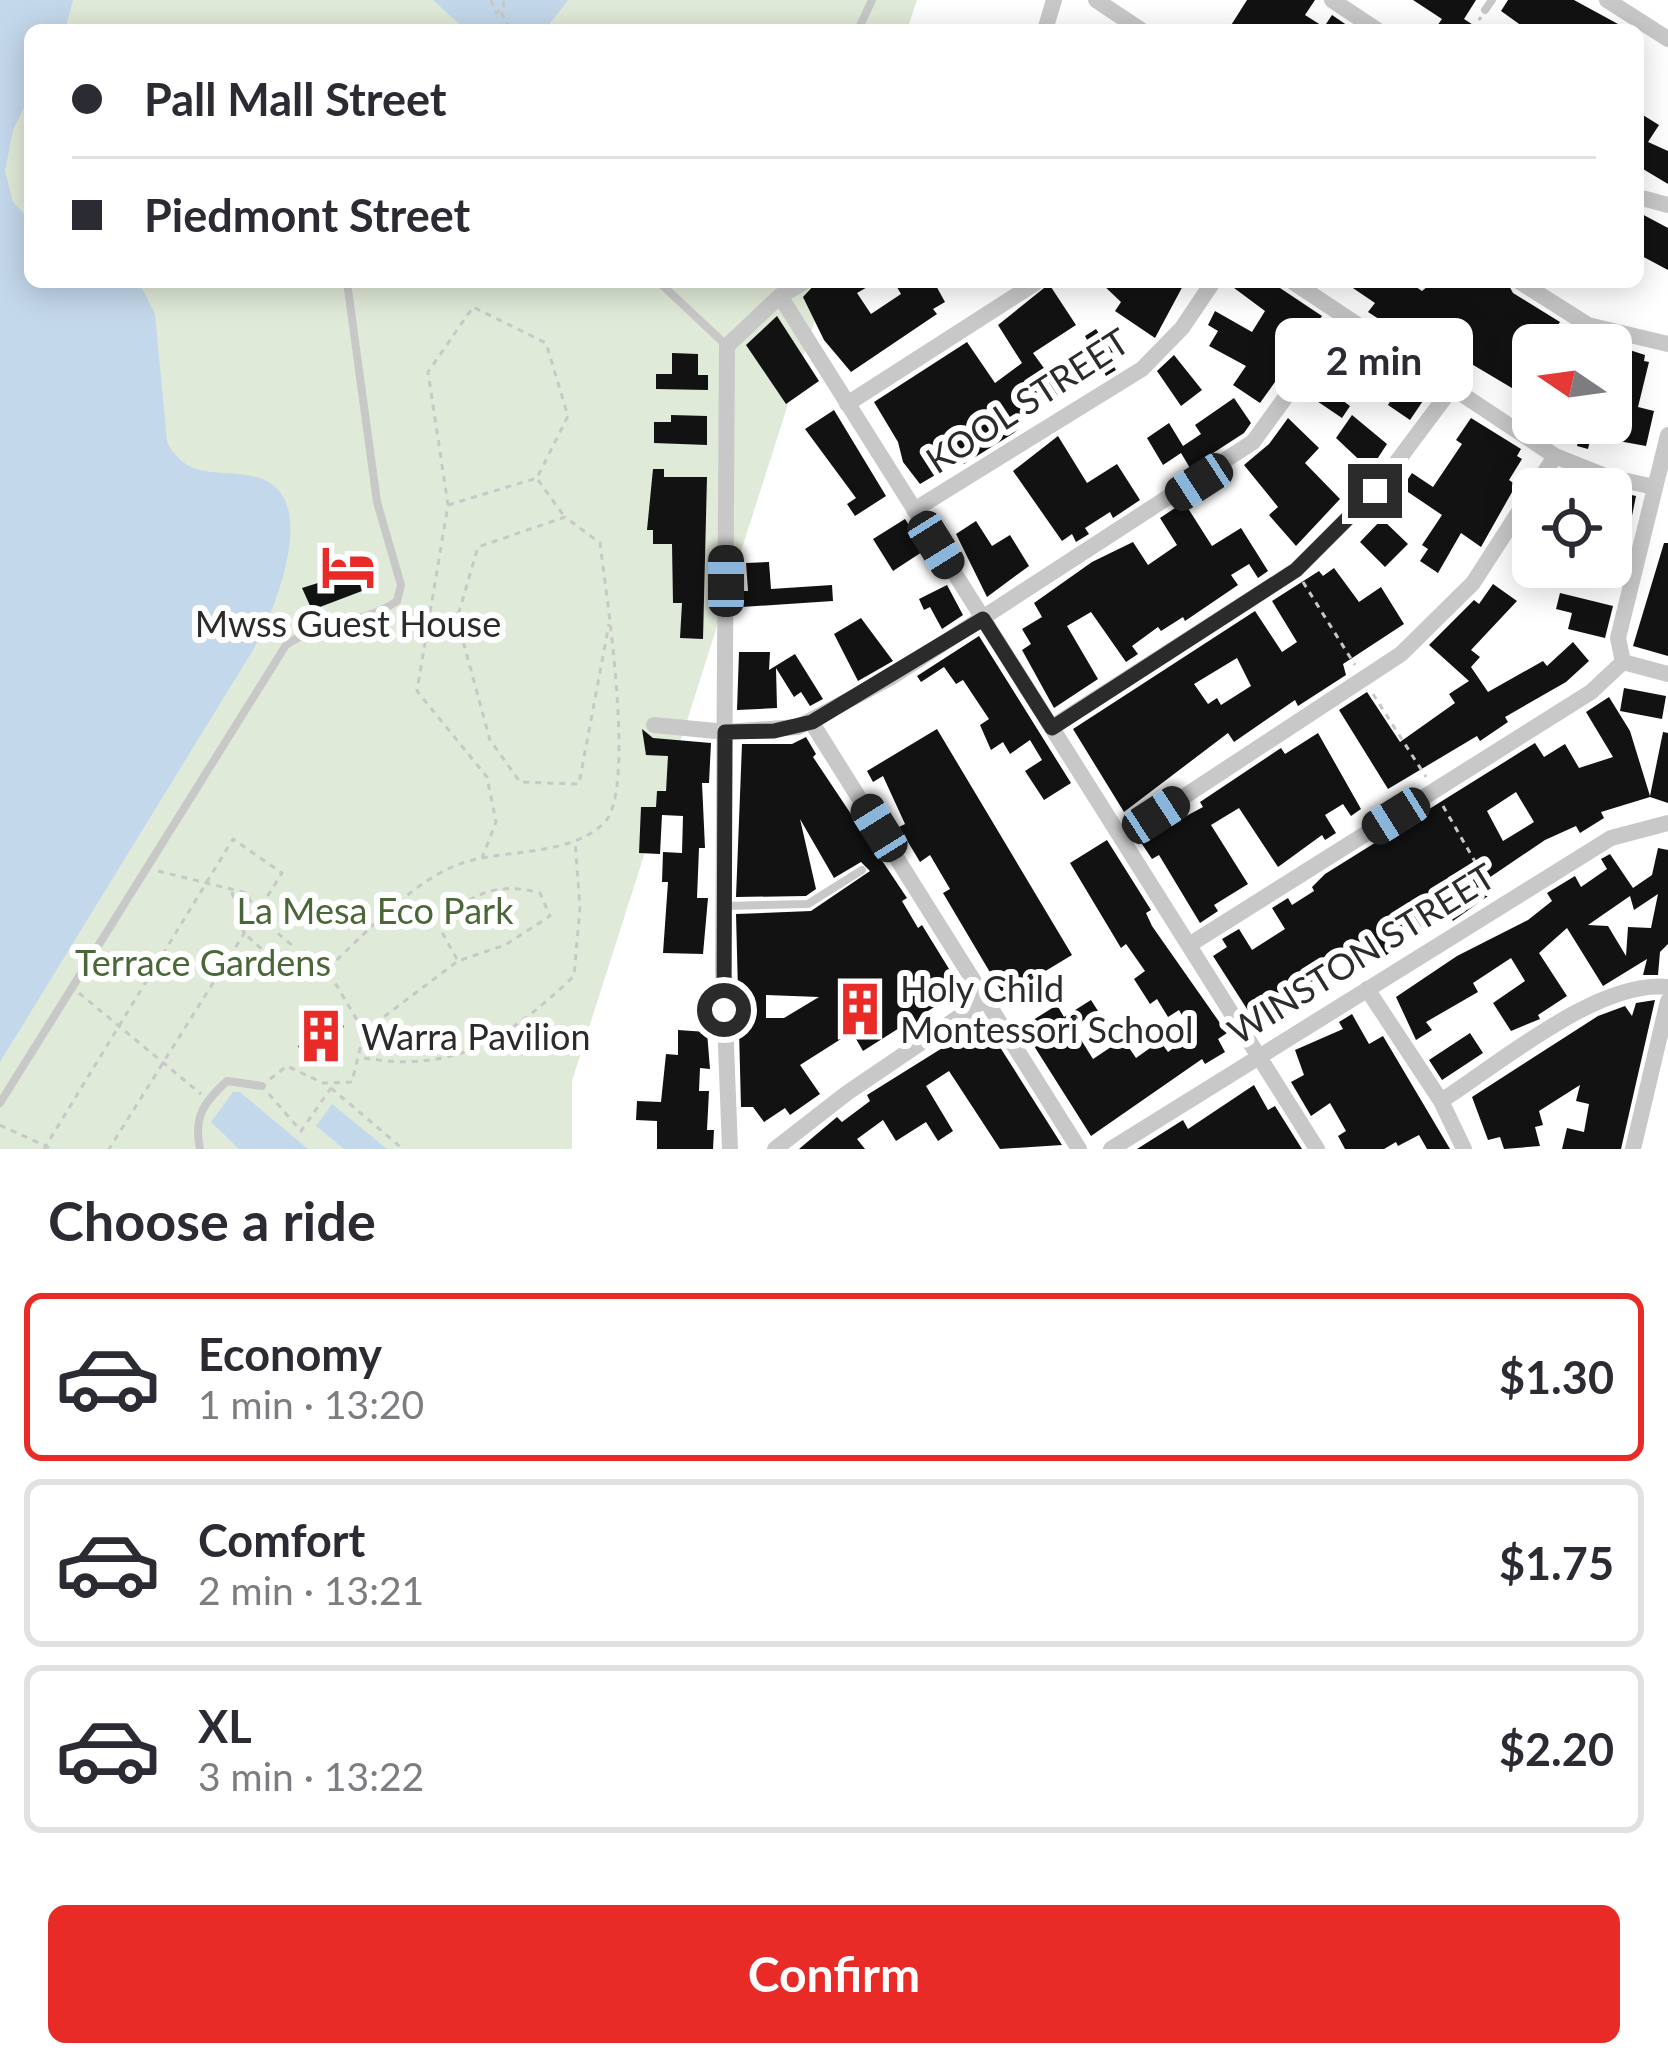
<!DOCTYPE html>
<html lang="en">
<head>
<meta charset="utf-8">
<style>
  :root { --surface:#fff; --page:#f2f2f3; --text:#2b2b33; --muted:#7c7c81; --line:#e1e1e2; --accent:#e92b27 }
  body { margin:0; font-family:Lato,sans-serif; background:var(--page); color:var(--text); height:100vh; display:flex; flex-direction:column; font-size:45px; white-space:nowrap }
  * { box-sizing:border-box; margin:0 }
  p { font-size:39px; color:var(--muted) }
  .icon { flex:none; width:66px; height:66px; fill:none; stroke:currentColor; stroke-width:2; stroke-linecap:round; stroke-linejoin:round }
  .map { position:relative; height:1149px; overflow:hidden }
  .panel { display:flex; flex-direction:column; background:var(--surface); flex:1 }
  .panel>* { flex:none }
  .top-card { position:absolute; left:24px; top:24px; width:1620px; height:264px; border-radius:18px; box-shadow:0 6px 30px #0003; display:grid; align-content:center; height:264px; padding:0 48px; background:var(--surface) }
  .needle { width:78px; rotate:283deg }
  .tools { position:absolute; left:1512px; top:324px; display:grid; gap:24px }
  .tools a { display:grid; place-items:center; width:120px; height:120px; border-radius:18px; background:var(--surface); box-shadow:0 6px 30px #0003; font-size:60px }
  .end { position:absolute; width:54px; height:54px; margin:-27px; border:15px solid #2b2b2b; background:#fff; box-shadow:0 0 0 6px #fff }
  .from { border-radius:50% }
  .bubble { position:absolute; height:84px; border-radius:18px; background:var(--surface); box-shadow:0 6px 30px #0003; font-size:39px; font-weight:700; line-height:84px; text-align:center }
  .car { position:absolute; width:36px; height:72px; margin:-36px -18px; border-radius:15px; box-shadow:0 0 9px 3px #0007; background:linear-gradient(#222 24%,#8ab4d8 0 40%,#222 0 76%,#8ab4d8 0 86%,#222 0) }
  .top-card b { display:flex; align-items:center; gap:42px; height:114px; font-size:45px }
  .top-card b+b { border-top:3px solid var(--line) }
  .top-card i { width:30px; height:30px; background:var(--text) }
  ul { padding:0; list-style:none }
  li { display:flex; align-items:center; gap:36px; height:168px; margin:0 24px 18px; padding:0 24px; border:6px solid var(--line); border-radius:18px }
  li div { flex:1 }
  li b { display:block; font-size:45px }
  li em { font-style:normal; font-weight:700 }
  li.current { border-color:var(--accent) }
  li>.icon { width:108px; height:108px; stroke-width:1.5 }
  h2 { padding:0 48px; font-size:54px; line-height:144px }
  .action { display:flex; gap:24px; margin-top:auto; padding:24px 48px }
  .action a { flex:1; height:138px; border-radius:18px; background:var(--accent); color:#fff; font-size:48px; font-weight:700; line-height:138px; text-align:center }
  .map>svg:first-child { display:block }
</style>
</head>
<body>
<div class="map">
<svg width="1668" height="1149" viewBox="0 0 1668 1149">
  <rect width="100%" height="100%" fill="#fff"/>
  <path fill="#e0ead8" d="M 0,0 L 917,0 L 907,30 L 30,30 L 30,282 L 827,282 L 572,1081 L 572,1149 L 0,1149 Z"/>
  <path fill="#c3d8eb" d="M 0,0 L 73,0 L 65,30 L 30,30 L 30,96 L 13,130 L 5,171 L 13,202 L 30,220 L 30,282 L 140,284 L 155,314 L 167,442 C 188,482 219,468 256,477 C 324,494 274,612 253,650 L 0,1062 Z
    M 433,0 L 568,0 L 545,30 L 466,30 Z
    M 233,1092 L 240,1092 L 308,1149 L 239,1149 L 211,1122 Z
    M 332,1104 L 387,1149 L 344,1149 L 316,1126 Z"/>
  <path fill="#121212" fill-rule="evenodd" d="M 1247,0 L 1315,0 L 1305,15 L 1324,27 L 1332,15 L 1354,30 L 1228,30 Z
    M 1413,0 L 1476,0 L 1464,19 L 1481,30 L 1434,30 L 1442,19 Z
    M 1508,0 L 1574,0 L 1629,30 L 1520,30 L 1522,26 L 1501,11 Z
    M 1638,112 L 1659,125 L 1648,142 L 1668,151 L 1668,184 L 1638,166 Z
    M 1638,212 L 1668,228 L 1668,270 L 1638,254 Z
    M 817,282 L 876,282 L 857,293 L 871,314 L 901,294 L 894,282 L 934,282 L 945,302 L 933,309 L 937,314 L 851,372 L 824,340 L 803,297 Z
    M 1100,282 L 1185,282 L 1155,338 L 1115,311 L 1121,302 Z
    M 1226,282 L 1280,282 L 1277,286 L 1322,316 L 1260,403 L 1233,385 L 1246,366 L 1209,346 L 1218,331 L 1208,325 L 1215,311 L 1252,332 L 1265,311 Z
    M 1344,282 L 1409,282 L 1422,291 L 1433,282 L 1507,282 L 1513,293 L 1560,322 L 1544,345 L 1533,345 L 1533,411 L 1518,400 L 1522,394 L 1453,353 L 1451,357 L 1428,341 L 1424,348 L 1368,312 L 1375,303 Z
    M 1049,284 L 1076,325 L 1033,353 L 1062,393 L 1018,418 L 1022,425 L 1014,433 L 964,464 L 955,451 L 937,462 L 942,471 L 920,484 L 903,462 L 898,442 L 874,402 L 967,342 L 995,383 L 1022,363 L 998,325 Z
    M 777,316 L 819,381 L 786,404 L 746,345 Z
    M 1096,329 L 1108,347 L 1118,340 L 1126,352 L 1111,362 L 1116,370 L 1106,376 L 1085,336 Z
    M 1349,337 L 1366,348 L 1353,367 L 1360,372 L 1342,400 L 1350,406 L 1342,418 L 1305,393 Z
    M 1611,344 L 1645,355 L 1644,361 L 1649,362 L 1638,407 L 1654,411 L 1646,446 L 1591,436 L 1588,449 L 1577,446 L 1582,423 L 1611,423 Z
    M 672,353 L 698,354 L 698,375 L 708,375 L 708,390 L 656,389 L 656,374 L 672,374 Z
    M 1174,355 L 1202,390 L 1181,406 L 1157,371 Z
    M 1394,364 L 1431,389 L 1410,420 L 1388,405 L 1396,392 L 1382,383 Z
    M 1234,398 L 1251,423 L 1244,433 L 1190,468 L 1181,453 L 1163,465 L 1147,438 L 1169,423 L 1183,446 L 1201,434 L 1195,425 Z
    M 834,410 L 886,496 L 855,516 L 847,504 L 856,498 L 805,429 Z
    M 671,415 L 707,416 L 707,445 L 654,443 L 654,422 L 671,422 Z
    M 1352,415 L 1387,444 L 1370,470 L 1336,438 Z
    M 1288,418 L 1319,448 L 1305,463 L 1340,499 L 1296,546 L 1269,515 L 1278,507 L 1244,465 L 1269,444 Z
    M 1471,418 L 1521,449 L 1517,456 L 1522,459 L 1509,480 L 1516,485 L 1481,547 L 1461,533 L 1438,573 L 1420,561 L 1428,549 L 1422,545 L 1442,515 L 1402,488 L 1412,473 L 1433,487 L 1462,444 L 1456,440 Z
    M 1058,436 L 1087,483 L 1117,464 L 1140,500 L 1113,518 L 1110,512 L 1085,528 L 1089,534 L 1076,542 L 1072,534 L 1062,541 L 1013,471 Z
    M 653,469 L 664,469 L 664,477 L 707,477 L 703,639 L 680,638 L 682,603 L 673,603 L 672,544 L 653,544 L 653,530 L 647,530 Z
    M 1618,492 L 1636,496 L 1620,576 L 1611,574 L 1611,516 Z
    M 1184,502 L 1212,546 L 1241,528 L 1268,571 L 1258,578 L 1249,564 L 1231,575 L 1238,585 L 1185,621 L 1183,617 L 1161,631 L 1158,627 L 1132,646 L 1138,654 L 1126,662 L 1091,612 L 1067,626 L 1098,679 L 1054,708 L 1022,650 L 1031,644 L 1022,629 L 1042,617 L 1034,603 L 1092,562 L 1133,542 L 1148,565 L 1177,545 L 1160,518 Z
    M 905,519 L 925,550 L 893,571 L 873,539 Z
    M 1382,519 L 1408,544 L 1385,567 L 1360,542 Z
    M 976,521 L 992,546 L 1010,535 L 1029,566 L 987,597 L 956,534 Z
    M 1664,543 L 1668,543 L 1668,656 L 1633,646 Z
    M 769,562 L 771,589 L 832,585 L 833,601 L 742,607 L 740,591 L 748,591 L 746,563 Z
    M 1334,568 L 1359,602 L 1381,587 L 1404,624 L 1343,664 L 1346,675 L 1298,706 L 1295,700 L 1234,742 L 1228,733 L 1124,812 L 1073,729 L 1255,611 L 1282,652 L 1297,642 L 1272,601 L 1319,571 L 1323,576 ZM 1237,658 L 1251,686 L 1221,705 L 1217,698 L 1208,704 L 1194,684 Z
    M 356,571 L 362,591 L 312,610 L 302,588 Z
    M 1493,584 L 1517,601 L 1471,650 L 1480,657 L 1471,667 L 1488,692 L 1543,661 L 1547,666 L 1573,642 L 1589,661 L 1566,682 L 1505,717 L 1508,722 L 1480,741 L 1477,736 L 1388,789 L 1339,710 L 1367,692 L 1400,742 L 1455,703 L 1449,694 L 1469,681 L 1429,645 L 1474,600 L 1479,604 Z
    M 947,585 L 963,615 L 942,629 L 930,607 L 924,610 L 919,599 Z
    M 1560,593 L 1613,606 L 1605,638 L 1568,629 L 1572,613 L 1556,609 Z
    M 861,618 L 893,661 L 858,681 L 834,634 Z
    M 979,636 L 1071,783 L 1044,800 L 1025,771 L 1042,760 L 1030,740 L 1010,754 L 1003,742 L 991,750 L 980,725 L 989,719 L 963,680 L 956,684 L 944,667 L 921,682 L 917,676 Z
    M 739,652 L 770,652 L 769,670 L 795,654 L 823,699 L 810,706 L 801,692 L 794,697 L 776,668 L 777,708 L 737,710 Z
    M 1624,688 L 1666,696 L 1662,719 L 1620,711 Z
    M 1609,697 L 1630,731 L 1650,796 L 1663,732 L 1668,733 L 1668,803 L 1650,797 L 1601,812 L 1604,818 L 1580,833 L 1576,826 L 1545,840 L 1480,884 L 1488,896 L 1453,921 L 1445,908 L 1378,962 L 1366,943 L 1312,981 L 1319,993 L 1265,1026 L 1259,1017 L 1254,1020 L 1213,956 L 1227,947 L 1222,939 L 1239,929 L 1252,950 L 1285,929 L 1272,908 L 1288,898 L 1292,905 L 1314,891 L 1312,887 L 1325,874 L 1535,743 L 1544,757 L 1565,744 L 1579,768 L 1613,757 L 1586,712 ZM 1516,792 L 1534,822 L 1503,841 L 1487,811 Z
    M 642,729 L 653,738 L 711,743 L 709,783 L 702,783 L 705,848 L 699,848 L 697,898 L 708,898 L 703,954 L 663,953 L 668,882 L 662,882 L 663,852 L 682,853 L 683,816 L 662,815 L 660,854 L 639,853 L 641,807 L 656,807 L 657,791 L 666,791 L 668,756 L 646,755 Z
    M 937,729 L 1072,955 L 1004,996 L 943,893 L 950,889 L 930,855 L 920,862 L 899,827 L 905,824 L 883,776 L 873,782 L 867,771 Z
    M 1318,733 L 1361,809 L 1351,816 L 1343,804 L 1325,815 L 1336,833 L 1325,840 L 1322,835 L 1278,867 L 1239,808 L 1211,825 L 1248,884 L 1214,905 L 1218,911 L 1200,923 L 1159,855 L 1152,859 L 1140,841 L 1203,807 L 1200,802 L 1281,748 L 1285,754 Z
    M 806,737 L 816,754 L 813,757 L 907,898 L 902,901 L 918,928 L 922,925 L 962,990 L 923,1014 L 917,1022 L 920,1028 L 910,1035 L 904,1025 L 863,1051 L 852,1032 L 800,1065 L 820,1094 L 790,1115 L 785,1108 L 764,1122 L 753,1107 L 741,1107 L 736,914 L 811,911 L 870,871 L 861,862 L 834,878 L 800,819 L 816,889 L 806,896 L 736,897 L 742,744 L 792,744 ZM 766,995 L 819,997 L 784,1018 L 766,1018 Z
    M 1107,840 L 1151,910 L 1146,913 L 1152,926 L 1227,1033 L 1218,1039 L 1225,1052 L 1205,1064 L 1202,1059 L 1091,1136 L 1022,1027 L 1057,1005 L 1064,1017 L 1091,1000 L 1098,1011 L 1073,1027 L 1093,1059 L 1123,1039 L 1136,1058 L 1160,1041 L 1168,1052 L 1193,1034 L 1179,1010 L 1168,1017 L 1157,999 L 1150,1004 L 1134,979 L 1145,971 L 1126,944 L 1121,948 L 1070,863 Z
    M 1658,848 L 1668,850 L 1668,944 L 1660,952 L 1658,975 L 1643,975 L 1647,959 L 1603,986 L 1567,928 L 1539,953 L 1567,996 L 1538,1015 L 1540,1019 L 1511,1031 L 1493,1003 L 1525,981 L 1511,958 L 1473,983 L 1478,992 L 1426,1022 L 1432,1030 L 1416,1040 L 1396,997 L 1457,956 L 1528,920 L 1552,901 L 1547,893 L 1575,876 L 1581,887 L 1607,869 L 1601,859 L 1610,854 L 1633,888 L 1652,875 ZM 1658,894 L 1651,928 L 1628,927 L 1626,956 L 1608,926 L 1588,925 L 1630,896 L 1634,910 Z
    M 1655,1000 L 1621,1149 L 1562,1149 L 1567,1128 L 1584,1132 L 1589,1104 L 1576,1101 L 1580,1085 L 1539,1111 L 1543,1125 L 1535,1127 L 1540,1146 L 1504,1149 L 1500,1137 L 1488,1140 L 1472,1097 L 1598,1016 L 1625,1006 L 1632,1016 L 1636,1003 Z
    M 315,1010 L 344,1026 L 325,1063 L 298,1047 Z
    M 1352,1014 L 1369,1044 L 1383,1036 L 1450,1149 L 1427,1149 L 1419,1135 L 1398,1146 L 1396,1142 L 1384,1149 L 1345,1149 L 1338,1136 L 1346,1131 L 1330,1103 L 1311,1116 L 1291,1082 L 1304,1075 L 1295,1050 L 1343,1029 L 1339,1022 Z
    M 984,1022 L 1062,1145 L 1000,1149 L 949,1071 L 926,1086 L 953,1131 L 938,1141 L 926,1122 L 896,1141 L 883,1120 L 857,1139 L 865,1149 L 799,1149 L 837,1117 L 842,1122 L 870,1101 L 867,1095 Z
    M 678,1030 L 707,1032 L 710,1069 L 700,1068 L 699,1091 L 709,1091 L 707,1130 L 714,1130 L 713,1149 L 657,1149 L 657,1121 L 636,1120 L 637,1101 L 661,1102 L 666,1054 L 678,1055 Z
    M 1470,1033 L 1483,1053 L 1442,1080 L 1429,1060 Z
    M 1254,1085 L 1268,1110 L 1275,1106 L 1302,1149 L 1137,1149 L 1183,1120 L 1188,1129 Z"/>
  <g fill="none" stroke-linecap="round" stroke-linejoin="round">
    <path stroke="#c8c8c8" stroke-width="3" stroke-dasharray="6 6" stroke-linecap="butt" d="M 491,0 L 496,13 L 504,8 L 503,0
      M 501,12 L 511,30
      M 1472,30 L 1481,17
      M 538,480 L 564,516
      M 448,505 L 537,478 L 568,416 L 546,343 L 473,307 L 428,372 L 448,505 L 417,691 L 487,777 L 496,822 L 482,858
      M 1303,582 L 1355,665
      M 1373,694 L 1426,777
      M 1443,806 L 1492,891
      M 158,871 L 247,893 L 256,915 L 293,946
      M 232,892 L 244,933 L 285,970
      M 79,993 L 201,1094
      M 365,1031 L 458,961 L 505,945 L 550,916 L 540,893 C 500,881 459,893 443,934 L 458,961
      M 364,1058 C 456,1074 510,1037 574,976 L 580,908 L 575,841
      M 270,1079 L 287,1066 L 323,1083 L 352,1082 L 364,1032 L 327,969 C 367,933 419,872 473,860 C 513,850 573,854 604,823 C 637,791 606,593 600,543 L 565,517 L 478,547 L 457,619 L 490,740 L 520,782 L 579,784 L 609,624
      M 331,1088 L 403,1149
      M 269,1094 L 301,1131 L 331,1088
      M 0,1125 L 52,1149
      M 44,1149 L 233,839 L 282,873 L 109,1149"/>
    <path stroke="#c8c8c8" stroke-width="8" d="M 1485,10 L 1492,0
      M 858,30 L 872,0
      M 659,282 L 726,345
      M 725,906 L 808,904 L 862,870
      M 0,1103 L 286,645 C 320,621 363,625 397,601 L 401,585 L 377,502 L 347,282
      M 200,1149 C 193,1117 204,1102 227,1081 L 262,1086"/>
    <path stroke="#c8c8c8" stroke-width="16" d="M 1096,0 L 1141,30
      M 1332,0 L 1377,30
      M 1607,0 L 1668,39
      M 1045,30 L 1054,0
      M 1638,197 L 1668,205
      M 1293,282 L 1555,456 L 1605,476 L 1654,487
      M 1520,282 L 1588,325 L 1668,344
      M 780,296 L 1317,1149
      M 847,404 L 1037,282
      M 1534,489 L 1555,456
      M 914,510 L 1142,369 L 1182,328 L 1213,282
      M 1623,662 L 1618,638 L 1668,435
      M 812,723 L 1079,1149
      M 654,725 L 726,732 L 798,727 L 890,678 L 1253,442 L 1344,317
      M 1052,727 L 1296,570 L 1375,491 L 1452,388
      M 1121,838 L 1401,654 L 1473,583 L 1533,490
      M 1189,945 L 1591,692 L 1623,662 L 1668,674
      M 1367,989 L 1441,1101 L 1464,1149
      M 1441,1101 C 1499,1064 1599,979 1668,987
      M 730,1149 L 723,968 L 727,346 L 780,296 L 804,282
      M 775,1149 L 847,1093 L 984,1000
      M 1111,1149 L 1611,838 L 1668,823
      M 1633,1149 L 1668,1001"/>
  </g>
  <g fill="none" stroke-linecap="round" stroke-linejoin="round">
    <path stroke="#2b2b2b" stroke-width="15" d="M 724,1010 L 725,732 L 774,731 L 812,722 L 983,619 L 1052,728 L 1296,570 L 1375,491"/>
  </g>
  <defs>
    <symbol id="hotel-bare" viewBox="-9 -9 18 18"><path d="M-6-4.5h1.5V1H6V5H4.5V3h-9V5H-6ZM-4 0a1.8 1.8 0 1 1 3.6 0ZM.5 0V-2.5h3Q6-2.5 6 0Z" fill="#e92b27" stroke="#fff" stroke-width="2.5" paint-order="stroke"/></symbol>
    <symbol id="building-bare" viewBox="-9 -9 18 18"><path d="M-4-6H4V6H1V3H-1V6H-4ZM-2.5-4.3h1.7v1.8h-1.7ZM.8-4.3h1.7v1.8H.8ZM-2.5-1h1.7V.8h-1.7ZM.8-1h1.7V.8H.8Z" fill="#e92b27" stroke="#fff" stroke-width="2.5" paint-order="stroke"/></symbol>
  </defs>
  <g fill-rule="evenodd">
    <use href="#hotel-bare" x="310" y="529" width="76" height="76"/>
    <use href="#building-bare" x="822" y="971" width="76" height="76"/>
    <use href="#building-bare" x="283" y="998" width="76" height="76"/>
  </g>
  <g text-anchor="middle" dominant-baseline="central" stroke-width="12" stroke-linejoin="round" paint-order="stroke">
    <g font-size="36" fill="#2b2b2b" stroke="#fff">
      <text transform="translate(1027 400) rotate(-33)">KOOL STREET</text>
      <text transform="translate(1361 953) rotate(-32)">WINSTON STREET</text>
    </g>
    <g font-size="36" fill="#2b2b2b" stroke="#fff" text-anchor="start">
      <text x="348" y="623" text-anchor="middle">Mwss Guest House</text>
      <text x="900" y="988">Holy Child<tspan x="900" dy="41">Montessori School</tspan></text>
      <text x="361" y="1036">Warra Pavilion</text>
    </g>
    <g font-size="36" fill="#4a6738" stroke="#fff">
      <text x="375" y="910">La Mesa Eco Park</text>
      <text x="203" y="962">Terrace Gardens</text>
    </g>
  </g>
</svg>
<div class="tools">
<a><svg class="needle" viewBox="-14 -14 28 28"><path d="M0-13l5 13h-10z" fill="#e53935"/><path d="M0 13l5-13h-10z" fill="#7c7c81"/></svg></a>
<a><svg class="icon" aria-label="locate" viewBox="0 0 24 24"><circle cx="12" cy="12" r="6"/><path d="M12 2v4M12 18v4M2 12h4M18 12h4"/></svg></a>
</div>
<i class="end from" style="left:724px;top:1010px"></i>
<i class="end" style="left:1375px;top:491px"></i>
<div class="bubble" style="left:1275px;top:318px;width:198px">2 min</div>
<i class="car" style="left:1199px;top:482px;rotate:237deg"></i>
<i class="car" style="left:936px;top:545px;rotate:148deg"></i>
<i class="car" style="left:726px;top:581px;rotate:0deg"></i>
<i class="car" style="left:1156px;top:815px;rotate:57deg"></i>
<i class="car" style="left:1396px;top:816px;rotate:238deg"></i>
<i class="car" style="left:879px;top:828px;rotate:328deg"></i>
<div class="top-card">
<b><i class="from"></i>Pall Mall Street</b>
<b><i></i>Piedmont Street</b>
</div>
</div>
<section class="panel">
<h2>Choose a ride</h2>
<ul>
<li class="current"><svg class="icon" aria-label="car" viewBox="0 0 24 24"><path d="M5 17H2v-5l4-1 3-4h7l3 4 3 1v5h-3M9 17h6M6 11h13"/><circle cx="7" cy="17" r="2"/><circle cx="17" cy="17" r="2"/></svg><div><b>Economy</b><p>1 min · 13:20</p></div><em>$1.30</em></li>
<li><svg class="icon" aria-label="car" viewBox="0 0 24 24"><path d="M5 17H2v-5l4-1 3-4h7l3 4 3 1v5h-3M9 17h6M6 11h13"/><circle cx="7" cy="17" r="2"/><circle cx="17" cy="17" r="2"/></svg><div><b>Comfort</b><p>2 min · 13:21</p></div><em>$1.75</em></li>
<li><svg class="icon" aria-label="car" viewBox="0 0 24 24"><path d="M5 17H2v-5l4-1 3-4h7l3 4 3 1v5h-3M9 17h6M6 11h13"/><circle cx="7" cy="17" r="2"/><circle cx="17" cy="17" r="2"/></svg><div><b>XL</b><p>3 min · 13:22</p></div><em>$2.20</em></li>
</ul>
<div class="action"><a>Confirm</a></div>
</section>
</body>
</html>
